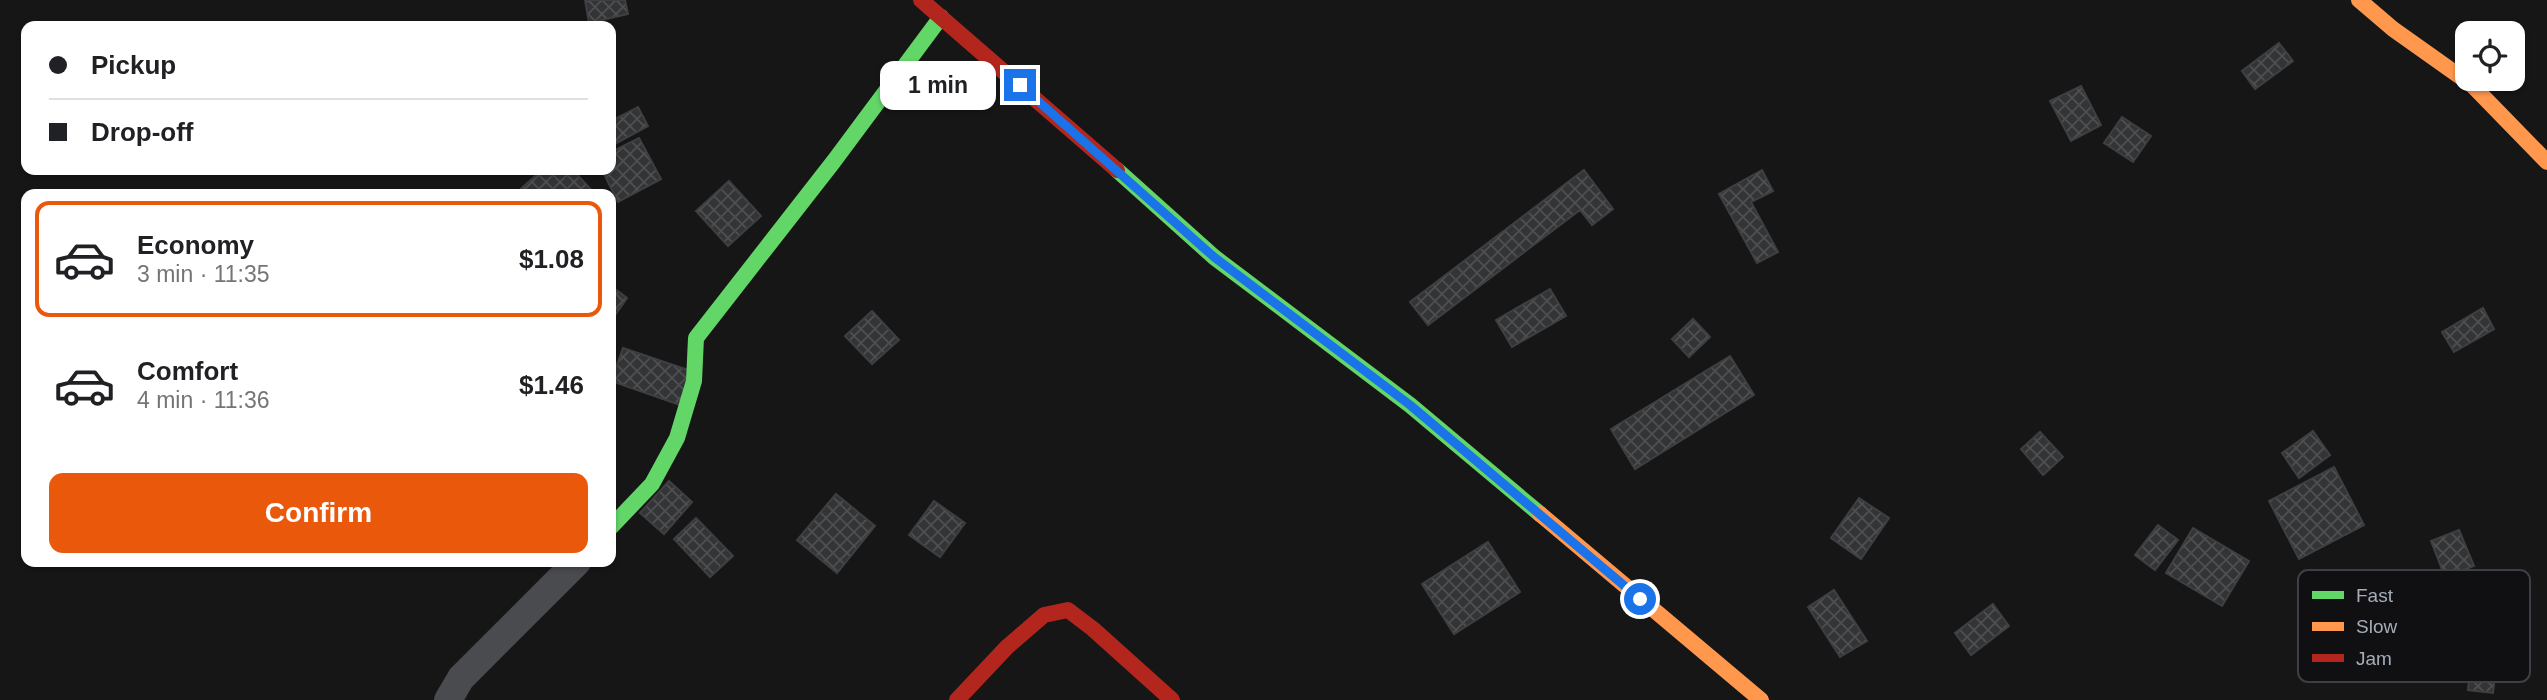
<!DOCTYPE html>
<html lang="en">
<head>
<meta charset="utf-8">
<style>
  :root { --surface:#fff; --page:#f6f6f6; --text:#202124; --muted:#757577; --line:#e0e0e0; --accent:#ea580c }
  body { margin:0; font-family:Arial,sans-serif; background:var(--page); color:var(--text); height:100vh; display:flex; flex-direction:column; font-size:26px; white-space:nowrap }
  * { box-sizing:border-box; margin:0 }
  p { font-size:23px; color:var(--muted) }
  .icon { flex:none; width:38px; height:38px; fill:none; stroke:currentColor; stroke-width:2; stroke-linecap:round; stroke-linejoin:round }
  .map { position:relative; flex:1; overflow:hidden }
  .drawer { position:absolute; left:21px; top:189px; width:595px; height:378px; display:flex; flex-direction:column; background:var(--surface); border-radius:14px; box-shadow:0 2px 5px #0004 }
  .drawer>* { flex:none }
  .banner { position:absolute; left:21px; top:21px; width:595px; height:154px; border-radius:14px; box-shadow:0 2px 5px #0004; display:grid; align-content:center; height:154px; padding:0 28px; background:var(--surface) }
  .fabs { position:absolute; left:2455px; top:21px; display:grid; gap:14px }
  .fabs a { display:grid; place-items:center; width:70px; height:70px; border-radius:14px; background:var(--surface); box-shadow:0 2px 5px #0004; font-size:35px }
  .end { position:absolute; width:32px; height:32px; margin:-16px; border:9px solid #1a73e8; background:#fff; box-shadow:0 0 0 4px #fff }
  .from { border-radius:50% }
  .bubble { position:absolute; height:49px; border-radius:14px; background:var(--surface); box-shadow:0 2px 5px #0004; font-size:23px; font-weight:700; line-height:49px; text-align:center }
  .banner b { display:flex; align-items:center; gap:24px; height:66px; font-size:26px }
  .banner b+b { border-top:2px solid var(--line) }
  .banner i { width:18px; height:18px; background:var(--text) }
  ul { padding:12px 0 0; list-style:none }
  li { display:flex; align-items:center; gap:21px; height:116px; margin:0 14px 10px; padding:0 14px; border:4px solid transparent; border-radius:14px }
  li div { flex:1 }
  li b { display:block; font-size:26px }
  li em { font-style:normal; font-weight:700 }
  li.active { border-color:var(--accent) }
  li>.icon { width:63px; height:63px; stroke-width:1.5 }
  .cta { display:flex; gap:14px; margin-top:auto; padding:14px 28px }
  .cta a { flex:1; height:80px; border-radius:14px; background:var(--accent); color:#fff; font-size:28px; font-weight:700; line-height:80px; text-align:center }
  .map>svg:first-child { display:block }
</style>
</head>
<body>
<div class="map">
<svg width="2547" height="700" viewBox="0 0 2547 700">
  <defs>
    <pattern id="building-cross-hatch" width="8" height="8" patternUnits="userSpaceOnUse" patternTransform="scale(1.75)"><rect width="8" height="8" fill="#333435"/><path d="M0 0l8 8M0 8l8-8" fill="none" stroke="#4e4f50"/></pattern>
  </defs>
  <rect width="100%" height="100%" fill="#161616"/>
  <path fill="url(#building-cross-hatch)" stroke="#3e3f42" stroke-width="2" d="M 585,0 L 625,0 L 628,14 L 589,23 Z
    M 2279,43 L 2293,61 L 2255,89 L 2242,71 Z
    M 2081,86 L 2101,125 L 2071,141 L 2050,101 Z
    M 638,107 L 648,126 L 611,146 L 611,121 Z
    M 2122,117 L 2151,136 L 2133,162 L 2104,143 Z
    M 639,138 L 661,179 L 618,202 L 602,170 L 611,170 L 611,152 Z
    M 542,170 L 573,170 L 595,194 L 515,194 Z
    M 1584,170 L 1613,209 L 1592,225 L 1580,210 L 1428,325 L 1410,302 Z
    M 1762,170 L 1773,191 L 1751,202 L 1778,252 L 1757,263 L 1719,194 Z
    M 729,181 L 761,216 L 728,246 L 696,211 Z
    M 611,286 L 627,298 L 611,321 Z
    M 1550,289 L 1566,316 L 1512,347 L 1496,320 Z
    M 2483,308 L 2494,329 L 2454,352 L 2442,332 Z
    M 872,311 L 899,340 L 872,364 L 845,336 Z
    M 1693,319 L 1710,337 L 1689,357 L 1672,339 Z
    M 623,348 L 691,371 L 680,405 L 611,381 Z
    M 1730,356 L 1754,395 L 1635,469 L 1611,429 Z
    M 2313,431 L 2330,455 L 2299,478 L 2282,453 Z
    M 2040,432 L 2063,457 L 2043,475 L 2021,449 Z
    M 2334,467 L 2364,525 L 2299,559 L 2269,501 Z
    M 669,481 L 692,502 L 664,534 L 640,513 Z
    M 836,494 L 875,526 L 837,573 L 797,540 Z
    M 1859,498 L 1889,518 L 1861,559 L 1831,538 Z
    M 934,501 L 965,523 L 940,557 L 909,535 Z
    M 696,518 L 733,556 L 710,577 L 674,539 Z
    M 2158,525 L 2178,540 L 2155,570 L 2135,555 Z
    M 2193,528 L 2249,561 L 2222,606 L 2166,573 Z
    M 2459,530 L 2474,566 L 2445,577 L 2431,541 Z
    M 1488,542 L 1520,592 L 1454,634 L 1422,584 Z
    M 1834,590 L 1867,641 L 1840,657 L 1808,607 Z
    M 1993,604 L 2009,626 L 1971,655 L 1955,633 Z
    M 2472,651 L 2498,653 L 2493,693 L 2468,690 Z"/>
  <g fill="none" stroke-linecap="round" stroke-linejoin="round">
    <path stroke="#494b4f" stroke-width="28" d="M 448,700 L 461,678 L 577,562"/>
    <path stroke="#63d668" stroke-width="16" d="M 1117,170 L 1214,257 L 1410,405 L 1540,514
      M 611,527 L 652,484 L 677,438 L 694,381 L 696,338 L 834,161 L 941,17"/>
    <path stroke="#ff974d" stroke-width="16" d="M 2359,0 L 2393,29 L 2472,85 L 2547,162
      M 1540,514 L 1761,700"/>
    <path stroke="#b3261e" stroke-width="16" d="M 921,0 L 1117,170
      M 957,700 L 1007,647 L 1044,615 L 1068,610 L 1093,629 L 1172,700"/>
  </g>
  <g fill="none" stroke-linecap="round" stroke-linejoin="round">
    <path stroke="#1a73e8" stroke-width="9" d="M 1020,85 L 1214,257 L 1410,405 L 1640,599"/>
  </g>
  <rect x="2298" y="570" width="232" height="112" rx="10" fill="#101012" stroke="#3d3f44" stroke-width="2"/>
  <rect x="2312" y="591" width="32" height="8" fill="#63d668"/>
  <rect x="2312" y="622" width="32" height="9" fill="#ff974d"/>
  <rect x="2312" y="654" width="32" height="8" fill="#b3261e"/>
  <g font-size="19" fill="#a5adb8">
    <text x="2356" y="602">Fast</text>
    <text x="2356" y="633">Slow</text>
    <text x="2356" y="665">Jam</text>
  </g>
</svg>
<div class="fabs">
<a><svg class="icon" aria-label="locate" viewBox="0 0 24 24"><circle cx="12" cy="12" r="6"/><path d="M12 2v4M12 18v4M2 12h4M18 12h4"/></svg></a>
</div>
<i class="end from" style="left:1640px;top:599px"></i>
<i class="end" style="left:1020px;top:85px"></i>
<div class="bubble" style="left:880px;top:61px;width:116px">1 min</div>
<div class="banner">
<b><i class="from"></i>Pickup</b>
<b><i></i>Drop-off</b>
</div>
<section class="drawer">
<ul>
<li class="active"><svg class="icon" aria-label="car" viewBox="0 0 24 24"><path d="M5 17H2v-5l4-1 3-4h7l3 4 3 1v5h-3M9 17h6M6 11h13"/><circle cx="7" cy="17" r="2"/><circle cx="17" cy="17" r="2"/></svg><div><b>Economy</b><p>3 min · 11:35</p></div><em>$1.08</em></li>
<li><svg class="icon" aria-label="car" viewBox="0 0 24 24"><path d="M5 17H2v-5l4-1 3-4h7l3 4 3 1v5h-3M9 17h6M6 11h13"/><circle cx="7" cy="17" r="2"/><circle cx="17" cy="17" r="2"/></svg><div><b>Comfort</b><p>4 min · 11:36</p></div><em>$1.46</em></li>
</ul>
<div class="cta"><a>Confirm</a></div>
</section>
</div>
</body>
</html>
